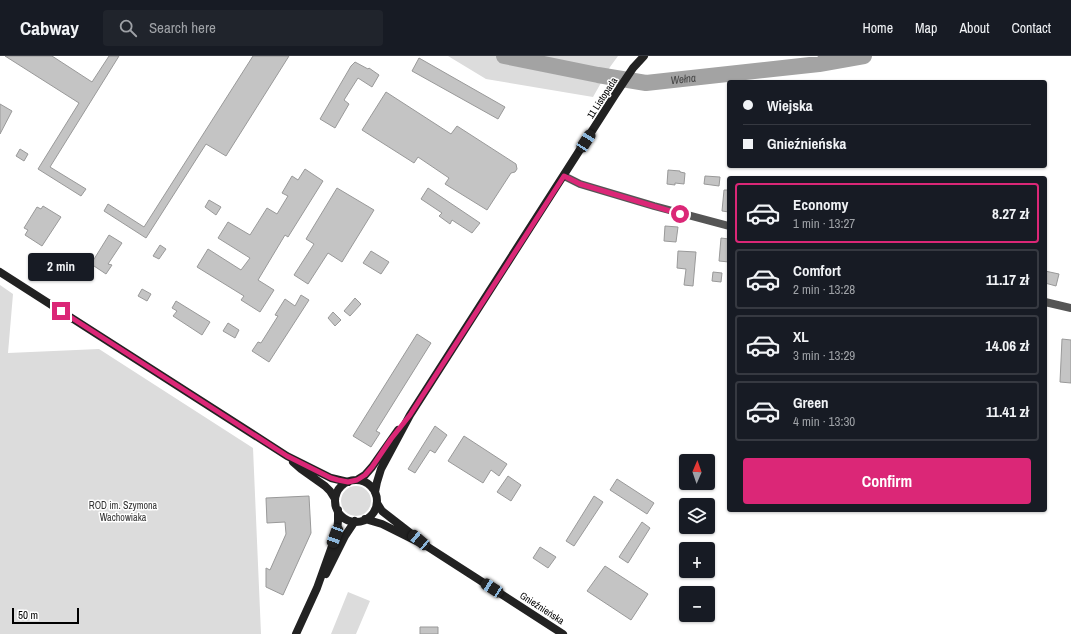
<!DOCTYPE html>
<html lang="en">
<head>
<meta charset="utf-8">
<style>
  :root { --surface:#171b24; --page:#20242c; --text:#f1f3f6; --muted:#9ea1a6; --line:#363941; --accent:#db2777 }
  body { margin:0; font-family:"Archivo Narrow",sans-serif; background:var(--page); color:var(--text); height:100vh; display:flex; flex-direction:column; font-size:15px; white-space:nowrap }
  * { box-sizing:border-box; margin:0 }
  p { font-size:13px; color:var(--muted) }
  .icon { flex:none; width:22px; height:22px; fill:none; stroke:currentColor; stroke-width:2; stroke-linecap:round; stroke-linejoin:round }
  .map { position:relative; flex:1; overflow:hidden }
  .side { position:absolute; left:727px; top:120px; width:320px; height:336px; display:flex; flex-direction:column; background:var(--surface); border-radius:4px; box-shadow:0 1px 3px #0004 }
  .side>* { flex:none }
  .hud { position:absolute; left:727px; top:24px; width:320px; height:88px; border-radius:4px; box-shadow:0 1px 3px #0004; display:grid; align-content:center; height:88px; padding:0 16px; background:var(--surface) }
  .needle { width:26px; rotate:2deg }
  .fabs { position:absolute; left:679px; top:398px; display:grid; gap:8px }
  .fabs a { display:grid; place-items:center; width:36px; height:36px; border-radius:4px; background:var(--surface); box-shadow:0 1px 3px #0004; font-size:20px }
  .scale { position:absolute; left:12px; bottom:10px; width:67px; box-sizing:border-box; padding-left:4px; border:2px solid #000; border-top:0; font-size:11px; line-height:14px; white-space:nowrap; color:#000; -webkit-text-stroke:3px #fff; paint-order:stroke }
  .end { position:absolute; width:18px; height:18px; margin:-9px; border:5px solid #db2777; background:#fff; box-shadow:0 0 0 2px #fff }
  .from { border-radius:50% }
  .bubble { position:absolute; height:28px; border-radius:4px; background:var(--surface); box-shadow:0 1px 3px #0004; font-size:13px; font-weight:800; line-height:28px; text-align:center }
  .car { position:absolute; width:12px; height:24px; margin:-12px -6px; border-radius:5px; box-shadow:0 0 3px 1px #0007; background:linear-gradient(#222 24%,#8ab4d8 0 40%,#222 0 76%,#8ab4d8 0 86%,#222 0) }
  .hud b { display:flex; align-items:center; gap:14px; height:38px; font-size:15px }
  .hud b+b { border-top:1px solid var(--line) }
  .hud i { width:10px; height:10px; background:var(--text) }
  ul { padding:7px 0 0; list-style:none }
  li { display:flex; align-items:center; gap:12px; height:60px; margin:0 8px 6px; padding:0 8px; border:2px solid var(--line); border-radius:4px }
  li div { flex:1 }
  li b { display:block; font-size:15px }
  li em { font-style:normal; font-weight:800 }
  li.active { border-color:var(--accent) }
  li>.icon { width:36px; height:36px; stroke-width:1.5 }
  .cta { display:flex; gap:8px; margin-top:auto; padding:8px 16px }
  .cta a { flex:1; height:46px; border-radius:4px; background:var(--accent); color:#fff; font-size:16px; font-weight:800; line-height:46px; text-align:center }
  header { display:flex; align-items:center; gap:24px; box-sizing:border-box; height:56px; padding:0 20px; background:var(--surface); border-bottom:1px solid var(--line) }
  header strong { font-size:19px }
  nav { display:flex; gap:22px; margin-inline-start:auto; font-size:14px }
  .search { width:280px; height:36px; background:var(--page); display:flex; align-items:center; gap:10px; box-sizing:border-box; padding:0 14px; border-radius:4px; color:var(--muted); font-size:15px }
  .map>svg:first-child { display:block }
</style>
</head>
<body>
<header>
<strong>Cabway</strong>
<div class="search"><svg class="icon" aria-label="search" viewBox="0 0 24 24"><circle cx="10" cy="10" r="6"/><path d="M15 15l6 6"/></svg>Search here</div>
<nav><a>Home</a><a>Map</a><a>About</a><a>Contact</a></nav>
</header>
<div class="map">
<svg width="1071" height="578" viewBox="0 0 1071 578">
  <rect width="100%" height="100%" fill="#fff"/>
  <path fill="#dcdcdc" d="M 448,0 L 618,0 L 610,11 L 593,41 L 486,23 Z
    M 0,229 L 13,238 L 8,297 L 99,293 L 253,392 L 261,578 L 0,578 Z
    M341 445a15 15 0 1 1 30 0a15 15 0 1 1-30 0Z
    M 348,536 L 370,545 L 356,578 L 331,578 Z"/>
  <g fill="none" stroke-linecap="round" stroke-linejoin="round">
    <path stroke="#a3a3a3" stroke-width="16" id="s1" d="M 504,0 L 598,19 L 646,27 L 819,8 L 864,0"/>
  </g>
  <path fill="#c4c4c4" stroke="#999" d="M 5,0 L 52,0 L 92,26 L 109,0 L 119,0 L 50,111 L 86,133 L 81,140 L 38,113 L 79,47 Z
    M 253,0 L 289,0 L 226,100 L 206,88 L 146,182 L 104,155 L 108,148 L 144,171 Z
    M 419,2 L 505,51 L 498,63 L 412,15 Z
    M 355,6 L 368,13 L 369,12 L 379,19 L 372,31 L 358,22 L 344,44 L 349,48 L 335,72 L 320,63 L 351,10 Z
    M 386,36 L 451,78 L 457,70 L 516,108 L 517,113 L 515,116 L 511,117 L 487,154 L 445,128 L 449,122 L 418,101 L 414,107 L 362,74 Z
    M 0,48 L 12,55 L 0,78 Z
    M 20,93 L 28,98 L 24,105 L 16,100 Z
    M 305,113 L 323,125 L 288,181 L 285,179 L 258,224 L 274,234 L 260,256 L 241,244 L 244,240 L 197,211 L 208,193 L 241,214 L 250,202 L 218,182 L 228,166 L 250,179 L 267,152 L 277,158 L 288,140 L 282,137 L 292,120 L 298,124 Z
    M 668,114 L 680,115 L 680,116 L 685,117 L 684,128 L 675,127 L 675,129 L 667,128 Z
    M 705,120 L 720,121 L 719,130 L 704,128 Z
    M 337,132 L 374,154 L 342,206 L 328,197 L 308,228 L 294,219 L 314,188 L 306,183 Z
    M 428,132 L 480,167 L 472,177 L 452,164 L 450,168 L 439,160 L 442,157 L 421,143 Z
    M 724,134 L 729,134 L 729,156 L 722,155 Z
    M 209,144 L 221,151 L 216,159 L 205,151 Z
    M 43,150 L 61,161 L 42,190 L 25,179 L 28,174 L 24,172 L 37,151 L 41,153 Z
    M 665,170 L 678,171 L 676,186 L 664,185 Z
    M 109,179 L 122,187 L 108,208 L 112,209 L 106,218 L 91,208 Z
    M 721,182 L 729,183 L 729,206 L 719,205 Z
    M 160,189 L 166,193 L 159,203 L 153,200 Z
    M 371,195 L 389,206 L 381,218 L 363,207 Z
    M 678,195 L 696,196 L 693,230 L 684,229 L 686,213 L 677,212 Z
    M 1045,215 L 1059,218 L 1056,230 L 1045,227 Z
    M 713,216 L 722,217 L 721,226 L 712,225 Z
    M 142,233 L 151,238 L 147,245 L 138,240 Z
    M 301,239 L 309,244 L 269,306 L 252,295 L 258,286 L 261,287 L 278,260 L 275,259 L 285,243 L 295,250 Z
    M 355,242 L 361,248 L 350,260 L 344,255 Z
    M 176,245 L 210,266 L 202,279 L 173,260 L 177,255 L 172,252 Z
    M 333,256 L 341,264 L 335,270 L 328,262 Z
    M 228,267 L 239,274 L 235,282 L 223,275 Z
    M 417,278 L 431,287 L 376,375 L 380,377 L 371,391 L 353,380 Z
    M 1062,283 L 1071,284 L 1071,327 L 1060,326 Z
    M 435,370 L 447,379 L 435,397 L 430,394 L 415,417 L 408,413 Z
    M 464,380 L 507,408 L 499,420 L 491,414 L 483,427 L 448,405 Z
    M 508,420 L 521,429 L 511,445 L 497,436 Z
    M 617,423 L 654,447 L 647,458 L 610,434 Z
    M 309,440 L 311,477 L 283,539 L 266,531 L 266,512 L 270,514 L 286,478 L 285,466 L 267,467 L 266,442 Z
    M 594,440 L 603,446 L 574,490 L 566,485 Z
    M 642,466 L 650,472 L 628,507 L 619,501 Z
    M 540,491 L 556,501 L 548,512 L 533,502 Z
    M 605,510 L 648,538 L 631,564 L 587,535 Z
    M 420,571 L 438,571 L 438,578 L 420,578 Z"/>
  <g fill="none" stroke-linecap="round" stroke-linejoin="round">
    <path stroke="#555" stroke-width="8" d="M 564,120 L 580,128 L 654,150 L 729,170
      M 1045,246 L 1071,252"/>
    <path stroke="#222" stroke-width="8" d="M 0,216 L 287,400 L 331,422 L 348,426
      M 293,406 L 301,413 L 325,430 L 330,435 L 335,443
      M 357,424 L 365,419 L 372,411 L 398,374
      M335 445a21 21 0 1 1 42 0a21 21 0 1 1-42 0Z
      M 375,436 L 377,426 L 381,413 L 410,359 L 615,39 L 633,12 L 644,0
      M 377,447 L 382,455 L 418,483
      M 365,463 L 382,468 L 428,491 L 563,578
      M 326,518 L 345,480 L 355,465
      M 296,578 L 317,532 L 337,476 L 338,465 L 338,454"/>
  </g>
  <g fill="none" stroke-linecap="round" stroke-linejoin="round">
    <path stroke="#db2777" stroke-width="5" d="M 61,255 L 287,400 L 331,422 L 338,424 L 348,426 L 357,424 L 365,419 L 372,411 L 391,383 L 410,359 L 564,120 L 580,128 L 680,158"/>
  </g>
  <g text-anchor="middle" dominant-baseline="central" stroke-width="3" stroke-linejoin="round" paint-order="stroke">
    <g font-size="10" fill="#000" stroke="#fff">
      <text transform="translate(602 42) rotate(-57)">11 Listopada</text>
      <text transform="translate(542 552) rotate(33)">Gnieźnieńska</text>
    </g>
    <g font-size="10" fill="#333" stroke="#fff">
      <text x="123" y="449">ROD im. Szymona<tspan x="123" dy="12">Wachowiaka</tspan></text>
    </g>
    <g font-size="11" font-style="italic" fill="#444" stroke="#fff">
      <text stroke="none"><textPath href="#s1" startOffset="182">Wełna</textPath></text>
    </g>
  </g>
</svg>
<div class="fabs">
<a><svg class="needle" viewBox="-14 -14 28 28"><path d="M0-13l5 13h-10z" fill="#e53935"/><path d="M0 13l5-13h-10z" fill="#9ea1a6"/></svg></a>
<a><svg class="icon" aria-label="layers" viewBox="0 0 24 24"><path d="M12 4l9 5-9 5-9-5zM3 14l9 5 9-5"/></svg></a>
<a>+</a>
<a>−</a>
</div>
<div class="scale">50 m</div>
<i class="end from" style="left:680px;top:158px"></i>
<i class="end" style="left:61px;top:255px"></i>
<div class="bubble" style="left:28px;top:197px;width:66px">2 min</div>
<i class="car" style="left:586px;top:85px;rotate:33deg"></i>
<i class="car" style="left:335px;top:480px;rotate:200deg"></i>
<i class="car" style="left:419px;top:484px;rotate:310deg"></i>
<i class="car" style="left:492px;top:532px;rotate:303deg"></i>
<div class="hud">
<b><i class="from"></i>Wiejska</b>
<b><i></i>Gnieźnieńska</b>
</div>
<section class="side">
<ul>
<li class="active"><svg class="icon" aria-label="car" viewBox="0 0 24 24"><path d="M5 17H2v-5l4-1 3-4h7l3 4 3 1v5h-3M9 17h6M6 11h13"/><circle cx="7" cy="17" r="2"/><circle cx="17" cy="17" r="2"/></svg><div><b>Economy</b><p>1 min · 13:27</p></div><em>8.27 zł</em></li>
<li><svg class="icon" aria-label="car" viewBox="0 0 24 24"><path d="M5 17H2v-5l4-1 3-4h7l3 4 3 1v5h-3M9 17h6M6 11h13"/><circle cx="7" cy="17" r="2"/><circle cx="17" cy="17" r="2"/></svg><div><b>Comfort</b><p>2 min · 13:28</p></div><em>11.17 zł</em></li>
<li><svg class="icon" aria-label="car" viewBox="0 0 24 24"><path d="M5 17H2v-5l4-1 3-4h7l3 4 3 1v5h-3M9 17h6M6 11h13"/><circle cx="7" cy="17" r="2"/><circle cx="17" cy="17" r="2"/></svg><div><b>XL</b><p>3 min · 13:29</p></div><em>14.06 zł</em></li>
<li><svg class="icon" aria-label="car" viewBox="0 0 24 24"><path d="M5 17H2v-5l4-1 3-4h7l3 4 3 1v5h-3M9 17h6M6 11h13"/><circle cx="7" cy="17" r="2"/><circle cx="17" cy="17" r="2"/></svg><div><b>Green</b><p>4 min · 13:30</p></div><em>11.41 zł</em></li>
</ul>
<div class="cta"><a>Confirm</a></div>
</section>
</div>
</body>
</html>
